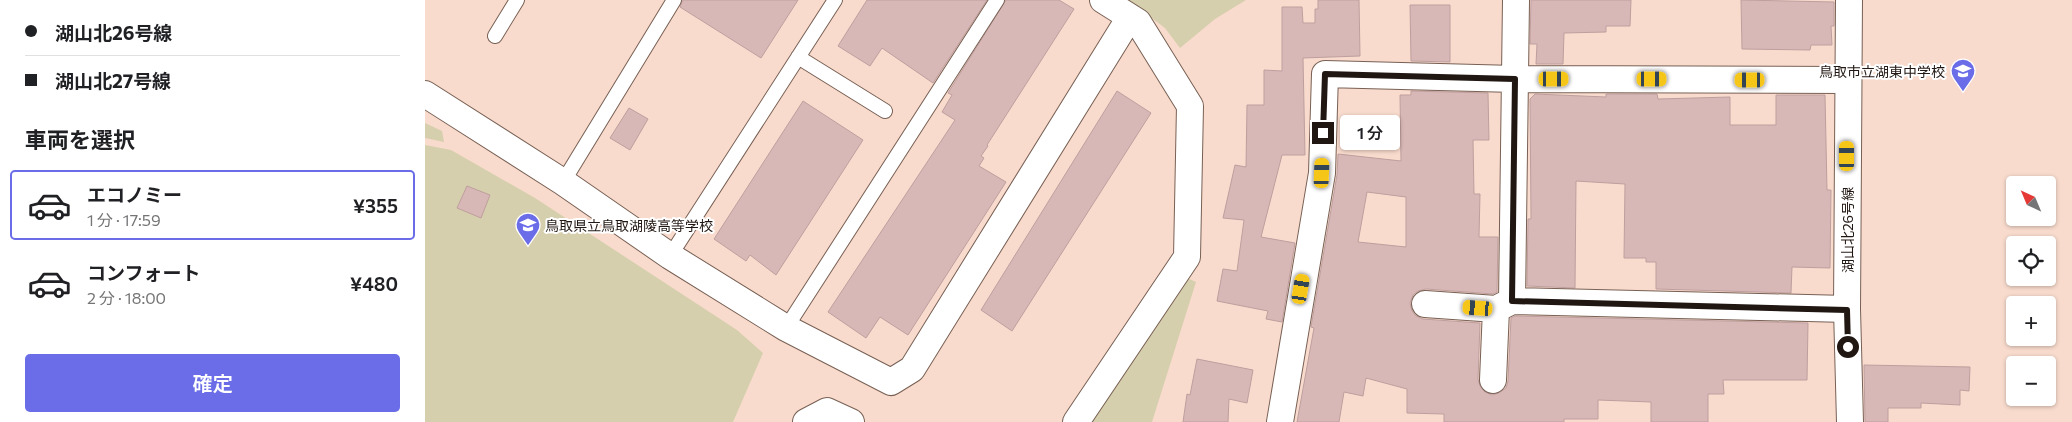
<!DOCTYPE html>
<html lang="ja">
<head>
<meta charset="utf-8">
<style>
  :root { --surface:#fff; --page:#f2f2f2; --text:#202124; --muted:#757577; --line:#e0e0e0; --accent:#6a6de7 }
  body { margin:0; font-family:Commissioner,"Noto Sans JP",sans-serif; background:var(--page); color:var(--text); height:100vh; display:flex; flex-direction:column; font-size:19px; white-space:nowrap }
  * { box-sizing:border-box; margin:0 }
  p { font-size:16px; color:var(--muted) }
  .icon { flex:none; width:28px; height:28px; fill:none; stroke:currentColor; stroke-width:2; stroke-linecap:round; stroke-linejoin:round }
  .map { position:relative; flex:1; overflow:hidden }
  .panel { display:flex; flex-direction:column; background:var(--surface); width:425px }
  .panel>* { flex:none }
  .guide { display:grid; align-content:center; height:110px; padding:0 25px; background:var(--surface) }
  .needle { width:32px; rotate:316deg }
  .fabs { position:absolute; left:1581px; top:176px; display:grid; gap:10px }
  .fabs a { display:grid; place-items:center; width:50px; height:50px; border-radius:5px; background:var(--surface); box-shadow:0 1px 4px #0004; font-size:25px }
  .end { position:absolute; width:22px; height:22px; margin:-11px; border:6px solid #201612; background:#fff; box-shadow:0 0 0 2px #fff }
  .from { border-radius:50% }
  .bubble { position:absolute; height:35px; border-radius:5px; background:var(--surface); box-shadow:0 1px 4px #0004; font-size:16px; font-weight:600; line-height:35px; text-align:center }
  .car { position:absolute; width:15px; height:30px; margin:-15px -8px; border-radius:6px; box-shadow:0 0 4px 1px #0007; background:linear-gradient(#f5c518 24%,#345 0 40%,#f5c518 0 76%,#345 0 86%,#f5c518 0) }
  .guide b { display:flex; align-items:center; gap:18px; height:48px; font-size:19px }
  .guide b+b { border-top:1px solid var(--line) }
  .guide i { width:12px; height:12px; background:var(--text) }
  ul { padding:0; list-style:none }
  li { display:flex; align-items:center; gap:15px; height:70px; margin:0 10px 8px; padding:0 15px; border:2px solid transparent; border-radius:5px }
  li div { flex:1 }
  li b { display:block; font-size:19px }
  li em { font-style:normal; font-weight:600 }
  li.selected { border-color:var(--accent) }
  li>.icon { width:45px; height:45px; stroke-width:1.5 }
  h2 { padding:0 25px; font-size:22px; line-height:60px }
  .button { display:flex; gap:10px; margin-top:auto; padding:10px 25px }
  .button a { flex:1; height:58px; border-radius:5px; background:var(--accent); color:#fff; font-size:20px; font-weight:600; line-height:58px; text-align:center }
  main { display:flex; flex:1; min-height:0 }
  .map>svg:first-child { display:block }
</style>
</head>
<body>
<main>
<section class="panel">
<div class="guide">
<b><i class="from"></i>湖山北26号線</b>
<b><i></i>湖山北27号線</b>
</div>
<h2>車両を選択</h2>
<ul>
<li class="selected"><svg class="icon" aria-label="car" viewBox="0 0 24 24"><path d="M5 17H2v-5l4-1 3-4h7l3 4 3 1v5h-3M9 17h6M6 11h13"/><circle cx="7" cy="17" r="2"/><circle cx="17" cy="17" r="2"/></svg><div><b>エコノミー</b><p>1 分 · 17:59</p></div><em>¥355</em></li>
<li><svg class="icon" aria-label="car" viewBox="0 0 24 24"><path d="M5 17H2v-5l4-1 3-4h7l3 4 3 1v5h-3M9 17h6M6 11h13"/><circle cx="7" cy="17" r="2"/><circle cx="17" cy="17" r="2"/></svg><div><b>コンフォート</b><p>2 分 · 18:00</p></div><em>¥480</em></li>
</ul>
<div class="button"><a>確定</a></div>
</section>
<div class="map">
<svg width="1647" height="422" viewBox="0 0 1647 422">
  <rect width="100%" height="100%" fill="#f8dbcd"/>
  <path fill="#d6cfad" d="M 703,0 L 821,0 L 790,19 L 755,48 L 740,28 Z
    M 0,123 L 17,131 L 19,142 L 0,138 Z
    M 0,145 L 26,150 L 110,198 L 312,330 L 338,353 L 308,422 L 0,422 Z
    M 760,277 L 771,282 L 727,422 L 665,422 Z"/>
  <path fill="#d8b8b7" stroke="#be9f9e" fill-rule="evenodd" d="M 258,0 L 373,0 L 336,58 L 255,7 Z
    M 442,0 L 562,0 L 508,83 L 457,48 L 445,66 L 413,46 Z
    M 581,0 L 634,0 L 649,9 L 562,145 L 563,146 L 556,156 L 559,158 L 554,166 L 581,182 L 483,335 L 455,317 L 441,338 L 403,312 L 530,120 L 517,112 L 527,95 L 523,93 Z
    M 893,0 L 934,0 L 935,56 L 878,58 L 880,155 L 857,155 L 836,237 L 870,243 L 857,322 L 841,319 L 843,311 L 792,301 L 798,269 L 812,271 L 819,220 L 798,218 L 810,165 L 821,167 L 822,105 L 839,105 L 839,70 L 857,71 L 857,7 L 877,7 L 878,23 L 890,23 L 890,9 L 893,9 Z
    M 1106,0 L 1206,0 L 1205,26 L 1181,26 L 1181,32 L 1139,33 L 1138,64 L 1111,64 L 1112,44 L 1105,44 Z
    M 1316,0 L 1409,2 L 1409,26 L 1406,26 L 1407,45 L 1386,45 L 1385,50 L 1317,49 Z
    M 985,5 L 1025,5 L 1025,62 L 986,61 Z
    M 692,91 L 726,113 L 587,331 L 556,310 Z
    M 986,91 L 1063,93 L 1064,140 L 1048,140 L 1049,194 L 1055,194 L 1054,237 L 1073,237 L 1072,292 L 1068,294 L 1001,289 L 993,291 L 988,295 L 985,303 L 987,311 L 991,316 L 998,319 L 1055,323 L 1053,379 L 1055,386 L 1060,392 L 1067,395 L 1074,393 L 1081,388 L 1083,381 L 1086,318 L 1090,316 L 1383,323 L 1382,380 L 1298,380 L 1299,394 L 1283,394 L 1283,422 L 1226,422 L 1226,402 L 1173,400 L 1173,419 L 1139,419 L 1139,422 L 1019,422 L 1019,414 L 982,413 L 982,389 L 941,378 L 938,396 L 919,392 L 914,422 L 872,422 L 889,328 L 886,327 L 912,175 L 913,154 L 976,161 L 975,95 L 986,95 ZM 942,192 L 981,197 L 981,247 L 933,242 Z
    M 1110,94 L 1181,97 L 1181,94 L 1232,94 L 1233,99 L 1305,97 L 1305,125 L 1351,125 L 1351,95 L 1400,95 L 1402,190 L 1406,190 L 1405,268 L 1367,267 L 1366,293 L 1231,289 L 1231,262 L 1221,262 L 1221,258 L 1199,258 L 1200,184 L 1151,181 L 1150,288 L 1102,286 L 1103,219 L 1106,219 L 1105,99 Z
    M 378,101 L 438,140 L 351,275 L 325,255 L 321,261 L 289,239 Z
    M 204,108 L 223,119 L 205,150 L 185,138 Z
    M 42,186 L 65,195 L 56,218 L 32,208 Z
    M 772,359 L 828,370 L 822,403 L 804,399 L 803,422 L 758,422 L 762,394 L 765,395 Z
    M 1439,365 L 1545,367 L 1544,391 L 1535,390 L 1535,405 L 1496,403 L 1496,408 L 1463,408 L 1463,422 L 1440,422 Z"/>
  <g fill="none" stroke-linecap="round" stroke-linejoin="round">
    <defs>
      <path id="lane" d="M 70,36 L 92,0
        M 373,57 L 460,111
        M 138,182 L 249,0
        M 245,256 L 410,0
        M 361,328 L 572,0"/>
      <path id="street" d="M 1091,0 L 1087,301 L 1422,309
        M 1424,0 L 1422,309 L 1425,422
        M 0,94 L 138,182 L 245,256 L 361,328 L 466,382 L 487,369 L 705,17
        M 1000,304 L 1071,309
        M 1068,380 L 1071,309 L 1087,301
        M 381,422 L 402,411 L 426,422
        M 651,422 L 762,257 L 765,106 L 713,22 L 678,0
        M 855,422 L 897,173 L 900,74 L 1090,79 L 1422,80"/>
    </defs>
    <use href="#lane" stroke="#786054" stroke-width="16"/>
    <use href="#street" stroke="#786054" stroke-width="28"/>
    <use href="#lane" stroke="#fff" stroke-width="14"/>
    <use href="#street" stroke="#fff" stroke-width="26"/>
  </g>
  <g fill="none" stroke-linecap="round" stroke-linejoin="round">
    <path stroke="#201612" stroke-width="6" d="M 898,133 L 900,74 L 1090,79 L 1087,301 L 1422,310 L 1423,347"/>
  </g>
  <defs>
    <symbol id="school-pin" viewBox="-11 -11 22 30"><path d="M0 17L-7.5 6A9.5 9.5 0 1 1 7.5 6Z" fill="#6a6de7" stroke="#fff"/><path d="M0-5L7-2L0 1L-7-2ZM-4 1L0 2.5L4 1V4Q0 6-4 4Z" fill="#fff"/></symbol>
  </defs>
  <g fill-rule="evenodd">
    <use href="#school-pin" x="1524" y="57" width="28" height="38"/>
    <use href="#school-pin" x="89" y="211" width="28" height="38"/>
  </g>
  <g text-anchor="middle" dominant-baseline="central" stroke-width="4" stroke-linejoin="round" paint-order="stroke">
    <g font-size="14" fill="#201612" stroke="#fff" text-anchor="end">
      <text x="1520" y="71">鳥取市立湖東中学校</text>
      <text x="120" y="225" text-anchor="start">鳥取県立鳥取湖陵高等学校</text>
    </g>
    <g font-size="14" fill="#201612" stroke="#fff">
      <text transform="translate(1422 230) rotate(-90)">湖山北26号線</text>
    </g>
  </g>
</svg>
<div class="fabs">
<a><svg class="needle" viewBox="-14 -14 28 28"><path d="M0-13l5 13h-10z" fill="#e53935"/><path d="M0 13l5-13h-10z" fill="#757577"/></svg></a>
<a><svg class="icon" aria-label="locate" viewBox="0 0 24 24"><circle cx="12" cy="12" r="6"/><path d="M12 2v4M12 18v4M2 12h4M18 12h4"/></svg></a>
<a>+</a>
<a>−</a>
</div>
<i class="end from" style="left:1423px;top:347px"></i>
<i class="end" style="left:898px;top:133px"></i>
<div class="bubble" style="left:915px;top:115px;width:60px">1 分</div>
<i class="car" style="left:1129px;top:79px;rotate:90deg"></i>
<i class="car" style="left:1227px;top:79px;rotate:90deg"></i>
<i class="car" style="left:1325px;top:80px;rotate:270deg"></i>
<i class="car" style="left:1422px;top:156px;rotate:0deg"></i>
<i class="car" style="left:897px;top:173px;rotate:2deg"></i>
<i class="car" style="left:876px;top:289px;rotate:10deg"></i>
<i class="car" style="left:1053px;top:308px;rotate:274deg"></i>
</div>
</main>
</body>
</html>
